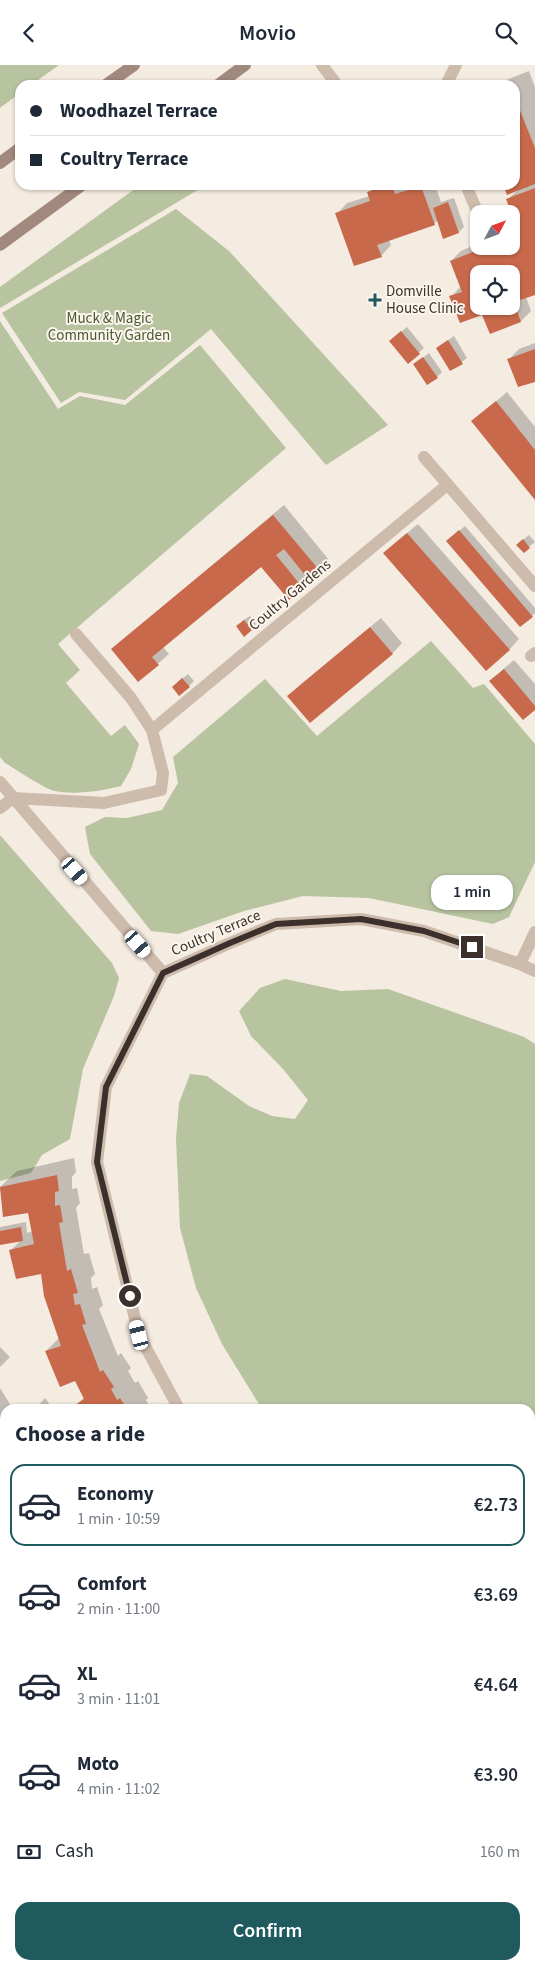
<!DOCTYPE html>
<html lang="en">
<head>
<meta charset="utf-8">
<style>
  :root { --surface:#fff; --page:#f6f6f7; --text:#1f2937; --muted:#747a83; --line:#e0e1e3; --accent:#1f5a5e }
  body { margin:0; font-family:"Source Sans 3",sans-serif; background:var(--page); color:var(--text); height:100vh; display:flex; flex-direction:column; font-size:19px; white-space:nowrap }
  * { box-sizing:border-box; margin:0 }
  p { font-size:16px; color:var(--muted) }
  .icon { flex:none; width:28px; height:28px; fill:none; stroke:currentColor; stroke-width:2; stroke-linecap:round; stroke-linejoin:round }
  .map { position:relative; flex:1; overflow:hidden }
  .drawer { position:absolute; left:0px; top:1339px; width:535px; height:566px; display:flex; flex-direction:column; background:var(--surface); border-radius:15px 15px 0 0; box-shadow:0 1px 4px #0004 }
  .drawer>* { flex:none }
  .top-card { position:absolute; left:15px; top:15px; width:505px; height:110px; border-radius:15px; box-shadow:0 1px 4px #0004; display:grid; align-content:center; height:110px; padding:0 15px; background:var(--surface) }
  .needle { width:32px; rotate:49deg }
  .buttons { position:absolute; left:470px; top:140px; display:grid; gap:10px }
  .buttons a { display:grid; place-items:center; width:50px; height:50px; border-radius:10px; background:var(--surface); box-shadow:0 1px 4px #0004; font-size:25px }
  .end { position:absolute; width:22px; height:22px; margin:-11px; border:6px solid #3b302b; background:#fff; box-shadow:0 0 0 2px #fff }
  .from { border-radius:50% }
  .bubble { position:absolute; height:35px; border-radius:15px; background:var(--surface); box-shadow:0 1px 4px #0004; font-size:16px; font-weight:600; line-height:35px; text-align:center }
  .car { position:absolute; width:15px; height:30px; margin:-15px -8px; border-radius:6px; box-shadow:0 0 4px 1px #0007; background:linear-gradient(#fff 24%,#345 0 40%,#fff 0 76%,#345 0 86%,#fff 0) }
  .top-card b { display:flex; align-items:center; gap:18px; height:48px; font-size:19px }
  .top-card b+b { border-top:1px solid var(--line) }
  .top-card i { width:12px; height:12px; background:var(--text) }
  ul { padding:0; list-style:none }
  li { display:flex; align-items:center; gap:15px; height:82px; margin:0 10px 8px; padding:0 5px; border:2px solid transparent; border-radius:15px }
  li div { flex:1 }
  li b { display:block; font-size:19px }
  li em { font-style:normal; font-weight:600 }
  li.active { border-color:var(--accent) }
  li>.icon { width:45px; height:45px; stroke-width:1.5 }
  h2 { padding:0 15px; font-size:22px; line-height:60px }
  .pay { display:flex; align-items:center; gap:12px; height:55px; padding:0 15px; font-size:19px }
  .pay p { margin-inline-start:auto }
  .button { display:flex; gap:10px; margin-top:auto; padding:10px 15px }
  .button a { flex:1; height:58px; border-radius:15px; background:var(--accent); color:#fff; font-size:20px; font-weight:600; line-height:58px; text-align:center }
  header { display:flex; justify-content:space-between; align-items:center; height:65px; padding:0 15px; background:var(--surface); font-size:22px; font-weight:600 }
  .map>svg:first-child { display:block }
</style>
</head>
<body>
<header><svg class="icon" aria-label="back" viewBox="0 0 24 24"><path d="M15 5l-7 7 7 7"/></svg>Movio<svg class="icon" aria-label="search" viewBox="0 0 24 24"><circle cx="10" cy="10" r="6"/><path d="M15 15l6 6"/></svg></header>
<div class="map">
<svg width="535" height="1904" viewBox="0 0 535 1904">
  <rect width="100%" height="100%" fill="#f4ebe1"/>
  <path fill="#b8c4a0" d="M 0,0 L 59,0 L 31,20 L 20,20 L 20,28 L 0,43 Z
    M 140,120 L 206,120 L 0,243 L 0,222 Z
    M 176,144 L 229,186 L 388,360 L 326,400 L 211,264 L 125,335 L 79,327 L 61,338 L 2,248 Z
    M 0,256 L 58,344 L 80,331 L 125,340 L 200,280 L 286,383 L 58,579 L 80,605 L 66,618 L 111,671 L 125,660 L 139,679 L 131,704 L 121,721 C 101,726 76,730 55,726 C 44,724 16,704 5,698 L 0,692 Z
    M 431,576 L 473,623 L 484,619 L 535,679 L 535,797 L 509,852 L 493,859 L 369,833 L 303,831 L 244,846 L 178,869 L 151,866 L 90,789 L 85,762 L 105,752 L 127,753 L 162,745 L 178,718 L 173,692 L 265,614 L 317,671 Z
    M 0,770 L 112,898 L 119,913 L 114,931 L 83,1004 L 70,1074 L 42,1090 L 31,1108 L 0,1116 Z
    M 285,914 L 341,926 L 388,924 L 524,972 L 535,979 L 535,1577 L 530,1584 L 530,1344 L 262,1344 L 222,1279 L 196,1223 L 180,1163 L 176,1074 L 179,1038 L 190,1009 L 207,1011 L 249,1041 L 272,1051 L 295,1054 L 308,1035 L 283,1004 L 251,971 L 239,946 L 260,923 Z"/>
  <path fill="#0003" fill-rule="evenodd" d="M 529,6 L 535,22 L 535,228 L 526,232 L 531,246 L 521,256 L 490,268 L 483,248 L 451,232 L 461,221 L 451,196 L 461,186 L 479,178 L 479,181 L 511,181 L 511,163 L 518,161 L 508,134 L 519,124 L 504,120 L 515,120 L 515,20 L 493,20 ZM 479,209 L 511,209 L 511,241 L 479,241 Z
    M 376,120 L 435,120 L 441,137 L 454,133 L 464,162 L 459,167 L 438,155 L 434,159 L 389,175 L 391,180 L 381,191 L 337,149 L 347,138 L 370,131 L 369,127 Z
    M 407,262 L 424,283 L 408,297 L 396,271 Z
    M 454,271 L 467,293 L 451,305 L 437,283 Z
    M 535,278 L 535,315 L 509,294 L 519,284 Z
    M 429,288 L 442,307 L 437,312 L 414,299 Z
    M 507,327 L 535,362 L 535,433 L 473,356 Z
    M 284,440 L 329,495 L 302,522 L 261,500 L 163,582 L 169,589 L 139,615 L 112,584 Z
    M 418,459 L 519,574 L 509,585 L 395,478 Z
    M 465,461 L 535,543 L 535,548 L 521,561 L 453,471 Z
    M 529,470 L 535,477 L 524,486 L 523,475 Z
    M 250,551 L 256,559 L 244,570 L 242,556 Z
    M 381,553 L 402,578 L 392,589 L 299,621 Z
    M 514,595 L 535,619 L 535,643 L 501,606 Z
    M 188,609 L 194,616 L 189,621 L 178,617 Z
    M 74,1093 L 76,1107 L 72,1112 L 72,1124 L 77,1123 L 80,1138 L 76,1143 L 84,1189 L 89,1188 L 95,1209 L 91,1213 L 92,1224 L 97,1222 L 103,1240 L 99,1244 L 118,1291 L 121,1288 L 131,1303 L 128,1306 L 135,1318 L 138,1316 L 148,1333 L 146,1335 L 151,1344 L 78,1344 L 76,1340 L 85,1332 L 76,1314 L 46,1286 L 60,1272 L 42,1207 L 11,1185 L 21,1175 L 0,1179 L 0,1162 L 26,1157 L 27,1168 L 33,1166 L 29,1146 L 4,1151 L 0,1122 L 17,1106 Z
    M 0,1282 L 10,1292 L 0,1302 Z
    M 0,1323 L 13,1344 L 5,1344 L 5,1410 L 0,1401 Z
    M 45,1333 L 49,1338 L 43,1344 L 35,1344 Z
    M 530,1752 L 535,1755 L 535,1824 L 530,1821 Z
    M 0,1830 L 4,1836 L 0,1840 Z
    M 0,1840 L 5,1848 L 5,1891 L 0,1884 Z
    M 535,1879 L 535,1904 L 484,1904 L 492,1900 L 530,1900 L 530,1881 Z
    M 74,1900 L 108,1900 L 109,1904 L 75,1904 Z
    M 178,1900 L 248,1900 L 244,1904 L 164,1904 Z
    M 348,1900 L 415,1900 L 412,1904 L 344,1904 Z
    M 59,1901 L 60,1904 L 49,1904 Z"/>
  <path fill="#c8694b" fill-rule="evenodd" d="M 515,33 L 535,83 L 535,119 L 507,130 L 503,120 L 515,120 Z
    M 388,120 L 392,120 L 395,129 L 421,121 L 435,160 L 377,180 L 382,192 L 354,201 L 335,148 L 370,136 L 367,127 Z
    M 535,123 L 535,230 L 514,237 L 521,257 L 490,269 L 482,250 L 460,258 L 449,231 L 462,227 L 450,196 L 473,187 L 472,184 L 479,181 L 511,181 L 511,167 L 514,172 L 520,169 L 506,134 ZM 479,209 L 511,209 L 511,241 L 479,241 Z
    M 448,137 L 459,168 L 443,174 L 433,143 Z
    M 401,266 L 420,289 L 408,299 L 389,276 Z
    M 448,275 L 463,299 L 450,306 L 436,283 Z
    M 535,284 L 535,317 L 518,322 L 507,294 Z
    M 423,292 L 438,313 L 427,320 L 413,299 Z
    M 496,336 L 535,385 L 535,435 L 471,356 Z
    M 273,450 L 320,506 L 309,515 L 284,484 L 276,490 L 303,523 L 289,535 L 261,502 L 152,592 L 159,600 L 138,617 L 111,584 Z
    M 459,465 L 533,552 L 520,562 L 446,476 Z
    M 407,468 L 510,585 L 486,606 L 383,488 Z
    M 523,474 L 530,483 L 524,488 L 516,480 Z
    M 244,555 L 252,565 L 244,572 L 236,561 Z
    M 370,562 L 393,589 L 310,658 L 287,631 Z
    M 504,604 L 535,641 L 535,645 L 523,655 L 489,616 Z
    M 182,613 L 190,622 L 179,631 L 172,622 Z
    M 57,1110 L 59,1126 L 55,1127 L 55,1141 L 60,1140 L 63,1157 L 59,1158 L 67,1206 L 71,1204 L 78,1228 L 73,1229 L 75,1240 L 80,1239 L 86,1259 L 82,1260 L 100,1307 L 103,1305 L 114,1322 L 111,1324 L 117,1335 L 120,1333 L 127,1344 L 77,1344 L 75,1340 L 84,1334 L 75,1316 L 60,1322 L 45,1286 L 61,1281 L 44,1231 L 41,1209 L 16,1214 L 9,1185 L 34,1179 L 28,1148 L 3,1152 L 0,1122 Z
    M 21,1162 L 23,1176 L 0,1180 L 0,1166 Z
    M 0,1350 L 5,1358 L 5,1412 L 0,1404 Z
    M 530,1785 L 535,1788 L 535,1825 L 530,1822 Z
    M 5,1861 L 5,1893 L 0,1886 L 0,1864 Z
    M 535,1883 L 535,1904 L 492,1904 L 500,1900 L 530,1900 L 530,1885 Z
    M 73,1900 L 95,1900 L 96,1904 L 74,1904 Z
    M 184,1900 L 241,1900 L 245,1904 L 177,1904 Z
    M 352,1900 L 398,1900 L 397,1902 L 400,1904 L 349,1904 Z"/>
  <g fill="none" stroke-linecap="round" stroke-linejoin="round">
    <path stroke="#cdbbac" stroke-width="12" d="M 322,0 L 337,20
      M 446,20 L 456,0
      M 466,120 L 479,151"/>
    <path stroke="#cdbbac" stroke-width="12" d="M 424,392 L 535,521
      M 531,591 L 535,588
      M 152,665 L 447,420
      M 0,717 L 163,908 L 230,878 L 276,859 L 361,854 L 424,866 L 520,899 L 535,906
      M 13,733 L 104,738 L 161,725 L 163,708 L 152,665 L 131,633 L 76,569
      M 0,743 L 13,733
      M 520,899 L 535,867
      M 163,908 L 106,1022 L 97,1097 L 139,1270 L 179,1344
      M 0,1457 L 5,1465
      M 530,1732 L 535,1735
      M 3,1827 L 5,1826
      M 297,1904 L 300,1900"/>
    <path stroke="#a18a7d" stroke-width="12" d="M 106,20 L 134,0
      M 218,20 L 245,0
      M 0,98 L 20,83
      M 0,180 L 82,120"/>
  </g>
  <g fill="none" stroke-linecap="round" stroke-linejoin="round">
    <path stroke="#3b302b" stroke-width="6" d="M 130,1231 L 97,1097 L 106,1022 L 163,908 L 230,878 L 276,859 L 361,854 L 424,866 L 472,882"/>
  </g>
  <path fill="#1f5a5e" stroke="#fbf5ee" stroke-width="2" d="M372.5 227.5h5v5h5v5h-5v5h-5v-5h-5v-5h5z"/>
  <g text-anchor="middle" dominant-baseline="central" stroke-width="4" stroke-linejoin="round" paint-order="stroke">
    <g font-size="15" fill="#3b302b" stroke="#fbf5ee" text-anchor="start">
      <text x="386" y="226">Domville<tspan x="386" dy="17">House Clinic</tspan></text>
    </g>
    <g font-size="15" fill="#4a5a2e" stroke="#fbf5ee">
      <text x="109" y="253">Muck &amp; Magic<tspan x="109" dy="17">Community Garden</tspan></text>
    </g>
    <g font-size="15" fill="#3b302b" stroke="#fbf5ee">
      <text transform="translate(290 530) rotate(-40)">Coultry Gardens</text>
      <text transform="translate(216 868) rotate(-23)">Coultry Terrace</text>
    </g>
  </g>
</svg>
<div class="buttons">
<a><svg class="needle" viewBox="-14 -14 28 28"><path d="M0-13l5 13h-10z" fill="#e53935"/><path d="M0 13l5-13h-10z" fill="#747a83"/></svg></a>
<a><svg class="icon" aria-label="locate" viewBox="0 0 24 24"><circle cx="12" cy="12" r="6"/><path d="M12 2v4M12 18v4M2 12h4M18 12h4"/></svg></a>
</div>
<i class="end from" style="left:130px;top:1231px"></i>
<i class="end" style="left:472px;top:882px"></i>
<div class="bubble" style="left:431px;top:810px;width:82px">1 min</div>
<i class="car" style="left:75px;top:806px;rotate:139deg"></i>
<i class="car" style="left:138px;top:879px;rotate:139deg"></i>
<i class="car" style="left:139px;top:1270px;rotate:346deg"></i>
<div class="top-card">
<b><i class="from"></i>Woodhazel Terrace</b>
<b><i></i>Coultry Terrace</b>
</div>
<section class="drawer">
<h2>Choose a ride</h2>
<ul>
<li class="active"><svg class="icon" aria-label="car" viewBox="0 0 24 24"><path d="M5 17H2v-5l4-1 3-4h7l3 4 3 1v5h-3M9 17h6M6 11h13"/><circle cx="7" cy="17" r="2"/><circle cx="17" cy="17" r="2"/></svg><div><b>Economy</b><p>1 min · 10:59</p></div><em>€2.73</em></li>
<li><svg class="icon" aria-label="car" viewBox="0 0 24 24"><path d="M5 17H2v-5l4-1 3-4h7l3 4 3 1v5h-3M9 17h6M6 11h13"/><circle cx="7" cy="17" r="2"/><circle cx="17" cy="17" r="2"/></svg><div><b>Comfort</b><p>2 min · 11:00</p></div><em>€3.69</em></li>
<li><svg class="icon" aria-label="car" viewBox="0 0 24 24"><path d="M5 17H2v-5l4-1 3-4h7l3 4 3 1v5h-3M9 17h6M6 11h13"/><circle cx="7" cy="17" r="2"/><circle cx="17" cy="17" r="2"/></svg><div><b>XL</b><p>3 min · 11:01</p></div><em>€4.64</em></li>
<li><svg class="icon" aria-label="car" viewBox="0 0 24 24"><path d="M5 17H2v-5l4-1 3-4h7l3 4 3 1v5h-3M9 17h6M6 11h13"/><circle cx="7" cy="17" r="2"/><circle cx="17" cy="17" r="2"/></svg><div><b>Moto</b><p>4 min · 11:02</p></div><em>€3.90</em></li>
</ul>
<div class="pay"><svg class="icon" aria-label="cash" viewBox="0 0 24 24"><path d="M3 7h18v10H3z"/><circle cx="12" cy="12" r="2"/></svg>Cash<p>160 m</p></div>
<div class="button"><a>Confirm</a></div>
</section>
</div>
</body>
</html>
